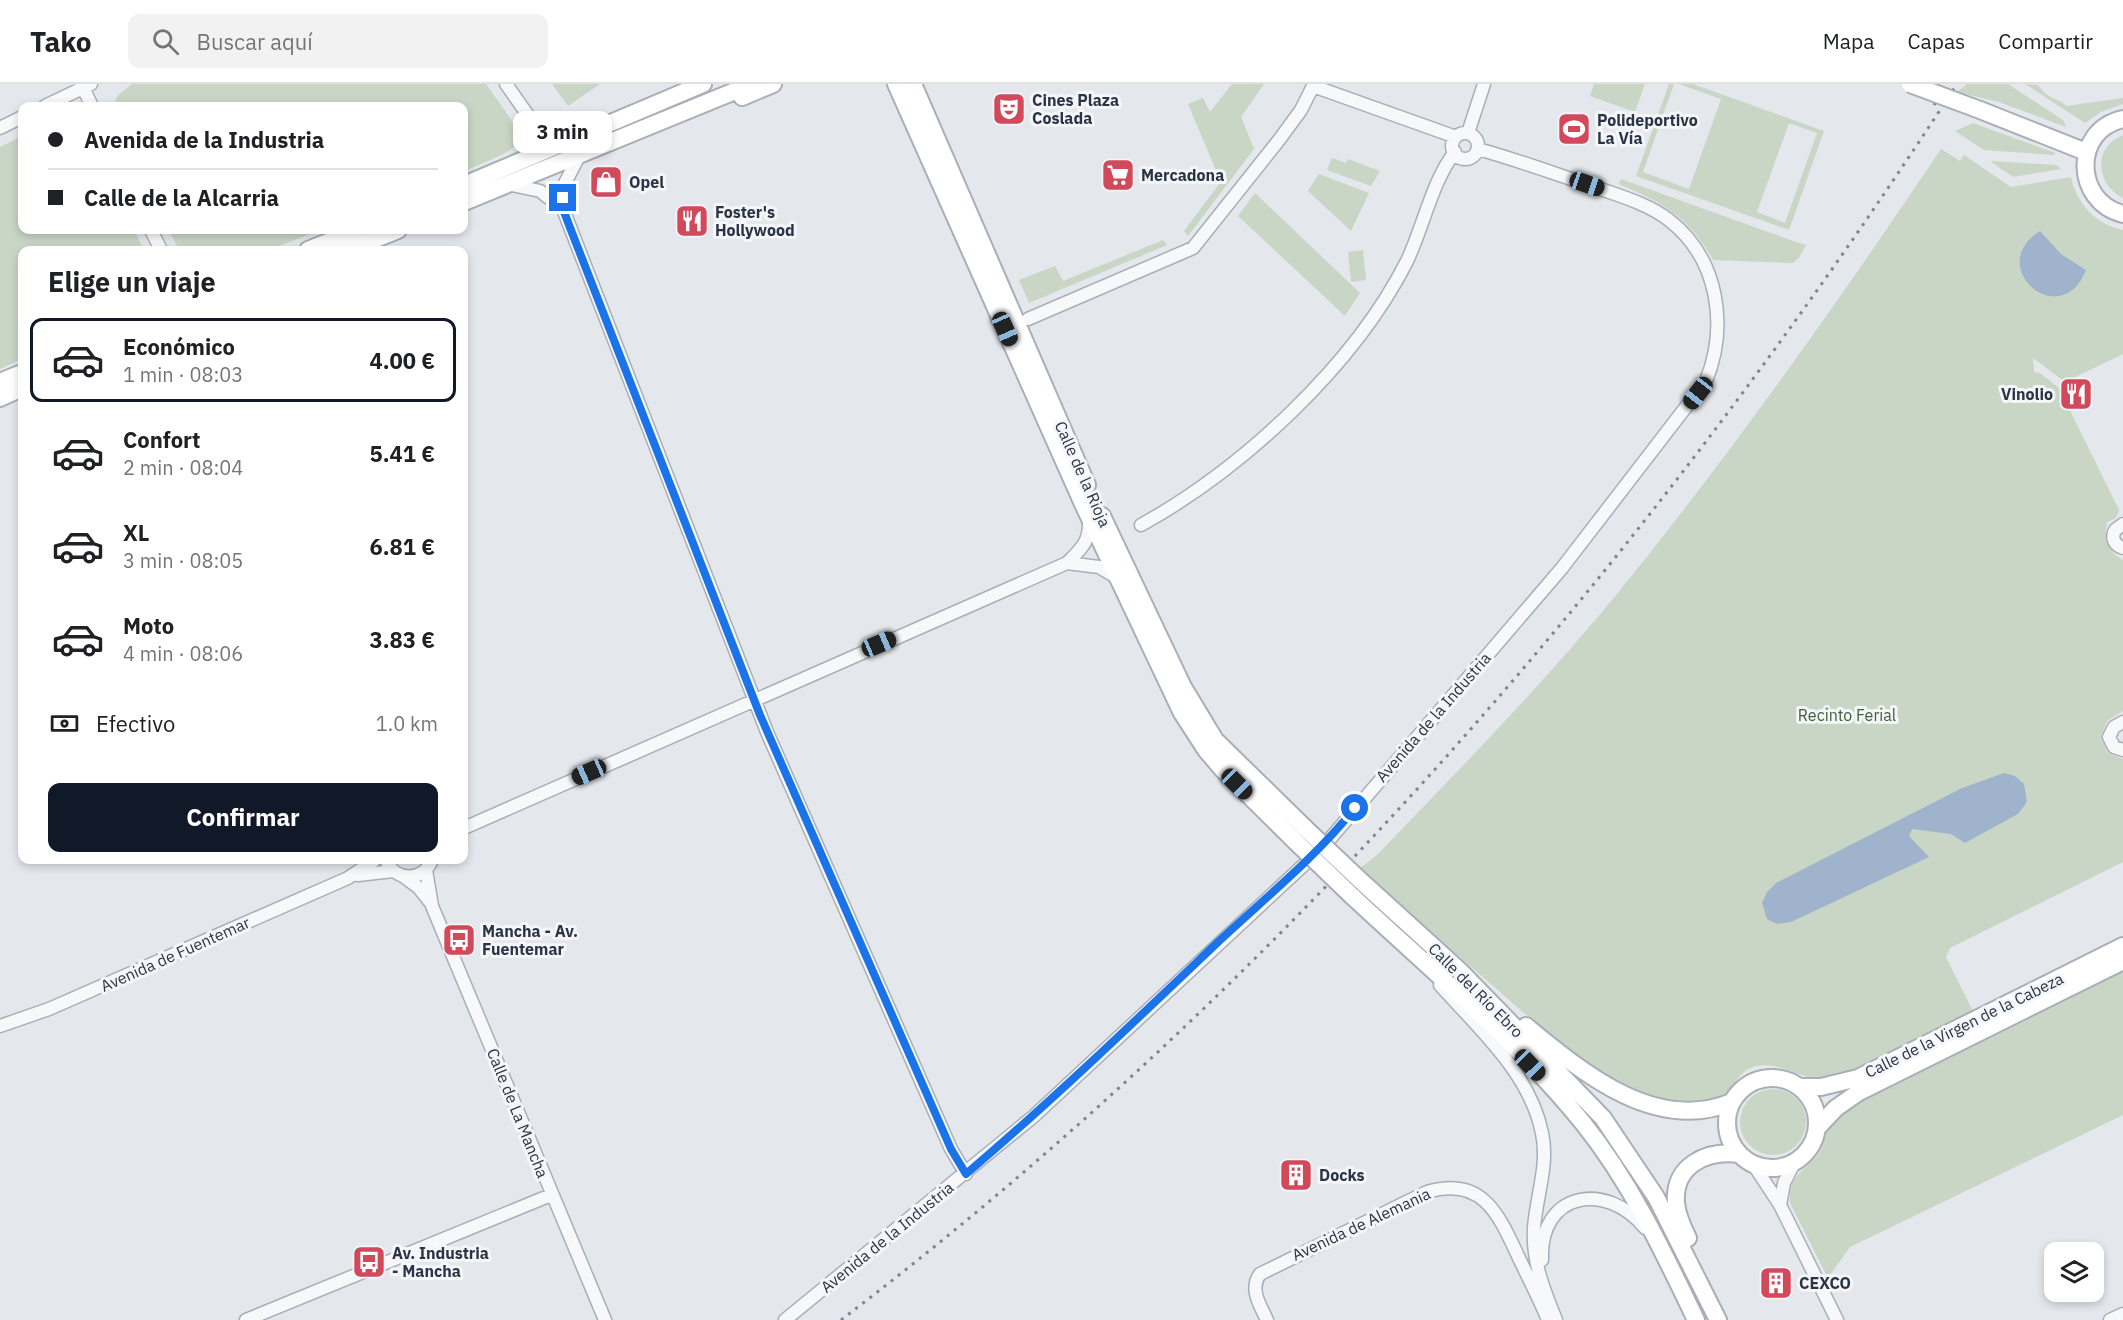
<!DOCTYPE html>
<html lang="es">
<head>
<meta charset="utf-8">
<style>
  :root { --surface:#fff; --page:#f2f2f2; --text:#202124; --muted:#757577; --line:#e0e0e0; --accent:#111827 }
  body { margin:0; font-family:"IBM Plex Sans",sans-serif; background:var(--page); color:var(--text); height:100vh; display:flex; flex-direction:column; font-size:22px; white-space:nowrap }
  * { box-sizing:border-box; margin:0 }
  p { font-size:20px; color:var(--muted) }
  .icon { flex:none; width:33px; height:33px; fill:none; stroke:currentColor; stroke-width:2; stroke-linecap:round; stroke-linejoin:round }
  .map { position:relative; flex:1; overflow:hidden }
  .side { position:absolute; left:18px; top:162px; width:450px; height:618px; display:flex; flex-direction:column; background:var(--surface); border-radius:12px; box-shadow:0 3px 9px #0003 }
  .side>* { flex:none }
  .top-card { position:absolute; left:18px; top:18px; width:450px; height:132px; border-radius:12px; box-shadow:0 3px 9px #0003; display:grid; align-content:center; height:132px; padding:0 30px; background:var(--surface) }
  .tools { position:absolute; left:2044px; top:1158px; display:grid; gap:12px }
  .tools a { display:grid; place-items:center; width:60px; height:60px; border-radius:12px; background:var(--surface); box-shadow:0 3px 9px #0003; font-size:30px }
  .end { position:absolute; width:27px; height:27px; margin:-14px; border:8px solid #1a73e8; background:#fff; box-shadow:0 0 0 3px #fff }
  .from { border-radius:50% }
  .bubble { position:absolute; height:42px; border-radius:12px; background:var(--surface); box-shadow:0 3px 9px #0003; font-size:20px; font-weight:800; line-height:42px; text-align:center }
  .car { position:absolute; width:18px; height:36px; margin:-18px -9px; border-radius:8px; box-shadow:0 0 4px 2px #0007; background:linear-gradient(#222 24%,#8ab4d8 0 40%,#222 0 76%,#8ab4d8 0 86%,#222 0) }
  .top-card b { display:flex; align-items:center; gap:21px; height:57px; font-size:22px }
  .top-card b+b { border-top:2px solid var(--line) }
  .top-card i { width:15px; height:15px; background:var(--text) }
  ul { padding:0; list-style:none }
  li { display:flex; align-items:center; gap:18px; height:84px; margin:0 12px 9px; padding:0 18px; border:3px solid transparent; border-radius:12px }
  li div { flex:1 }
  li b { display:block; font-size:22px }
  li em { font-style:normal; font-weight:800 }
  li.selected { border-color:var(--accent) }
  li>.icon { width:54px; height:54px; stroke-width:1.5 }
  h2 { padding:0 30px; font-size:27px; line-height:72px }
  .pay { display:flex; align-items:center; gap:15px; height:66px; padding:0 30px; font-size:22px }
  .pay p { margin-inline-start:auto }
  .action { display:flex; gap:12px; margin-top:auto; padding:12px 30px }
  .action a { flex:1; height:69px; border-radius:12px; background:var(--accent); color:#fff; font-size:24px; font-weight:800; line-height:69px; text-align:center }
  header { display:flex; align-items:center; gap:36px; box-sizing:border-box; height:84px; padding:0 30px; background:var(--surface); border-bottom:2px solid var(--line) }
  header strong { font-size:28px }
  nav { display:flex; gap:33px; margin-inline-start:auto; font-size:21px }
  .search { width:420px; height:54px; background:var(--page); display:flex; align-items:center; gap:15px; box-sizing:border-box; padding:0 21px; border-radius:12px; color:var(--muted); font-size:22px }
  .map>svg:first-child { display:block }
</style>
</head>
<body>
<header>
<strong>Tako</strong>
<div class="search"><svg class="icon" aria-label="search" viewBox="0 0 24 24"><circle cx="10" cy="10" r="6"/><path d="M15 15l6 6"/></svg>Buscar aquí</div>
<nav><a>Mapa</a><a>Capas</a><a>Compartir</a></nav>
</header>
<div class="map">
<svg width="2123" height="1236" viewBox="0 0 2123 1236">
  <rect width="100%" height="100%" fill="#e4e7ec"/>
  <path fill="#c9d6c5" fill-rule="evenodd" d="M 132,0 L 486,0 C 529,61 535,58 464,87 L 464,22 L 114,22 L 117,12 Z
    M 552,0 L 600,0 L 568,22 Z
    M 1232,0 L 1264,0 L 1241,33 L 1254,65 L 1188,152 L 1184,147 L 1226,91 L 1218,91 L 1188,20 L 1203,14 L 1210,28 Z
    M 1594,0 L 1645,0 L 1635,28 L 1590,12 Z
    M 1669,0 L 1674,0 L 1643,88 L 1689,105 L 1721,15 L 1679,0 L 1693,0 L 1824,47 L 1789,146 L 1636,92 ZM 1789,39 L 1817,49 L 1785,139 L 1757,128 Z
    M 1967,0 L 2008,0 L 2063,36 L 2066,43 L 1999,18 L 1957,8 Z
    M 2025,0 L 2038,1 C 2050,18 2059,13 2066,22 L 2123,14 L 2123,20 L 2101,28 L 2085,39 Z
    M 1973,39 L 2055,69 L 2055,71 L 1984,66 L 1955,47 Z
    M 2123,51 L 2123,114 C 2096,101 2092,63 2123,51 Z
    M 22,52 L 22,146 L 134,146 L 144,166 L 22,166 L 22,275 L 0,285 L 0,63 Z
    M 1941,65 L 1960,77 L 1964,71 L 2011,103 L 2071,93 C 2077,120 2095,140 2123,146 L 2123,270 L 2065,298 L 2033,274 L 2034,288 L 2040,289 L 2059,304 L 2119,426 L 2116,434 L 2107,438 C 2104,458 2109,468 2123,476 L 2123,627 L 2107,637 L 2101,653 L 2108,669 L 2123,675 L 2123,778 L 1950,864 L 1946,873 L 1973,927 C 1938,944 1904,961 1870,977 C 1859,983 1845,993 1833,995 C 1806,1000 1784,977 1757,982 C 1736,986 1736,1005 1721,1015 C 1693,1034 1618,1003 1591,986 C 1581,980 1572,971 1563,963 L 1359,785 L 1377,771 C 1459,686 1542,601 1617,510 C 1733,367 1839,217 1941,65 Z
    M 1332,74 L 1346,79 L 1348,75 L 1380,87 L 1371,102 L 1327,86 Z
    M 1990,77 L 2056,81 L 2061,85 L 2013,93 Z
    M 1319,90 L 1369,109 L 1351,147 L 1308,107 Z
    M 1621,95 L 1796,158 L 1806,161 L 1799,174 L 1793,179 L 1713,176 C 1689,133 1663,119 1619,100 Z
    M 1255,109 L 1360,209 L 1345,232 L 1238,132 Z
    M 169,146 L 320,146 L 269,166 L 179,166 Z
    M 1163,156 L 1167,161 L 1029,219 L 1019,196 L 1055,182 L 1063,197 Z
    M 1363,166 L 1366,196 L 1351,198 L 1348,168 Z
    M 2123,887 L 2123,1031 L 1850,1163 L 1828,1194 L 1790,1119 C 1788,1090 1804,1089 1819,1069 C 1824,1062 1822,1054 1827,1047 C 1841,1023 1867,1013 1891,1001 Z
    M1740 1038a33 33 0 1 1 66 0a33 33 0 1 1-66 0Z"/>
  <path fill="#9fb4cc" d="M 2040,147 L 2061,170 L 2086,186 C 2061,250 1983,182 2040,147 Z
    M 2004,689 L 2015,692 L 2024,700 L 2027,718 L 2018,730 L 1965,759 L 1951,750 L 1912,745 L 1909,752 L 1929,773 L 1791,838 L 1777,840 L 1767,835 L 1762,819 L 1767,808 L 1776,799 L 1962,704 Z"/>
  <g fill="none" stroke-linecap="round" stroke-linejoin="round">
    <defs>
      <path id="street" d="M 81,0 L 92,22
        M 506,0 L 551,64
        M 1313,2 L 1456,53
        M 45,22 L 91,0
        M 0,44 L 22,33
        M 1468,49 L 1484,0
        M1452 62a13 13 0 1 1 26 0a13 13 0 1 1-26 0Z
        M 580,70 L 564,101 L 563,125 L 767,648 L 951,1065 L 966,1090
        M 508,100 L 540,107 L 563,125
        M 151,146 L 161,166
        M 1028,235 L 1193,164 L 1279,56 L 1301,26 L 1314,0
        M 2123,440 L 2115,446 C 2111,454 2114,461 2123,464
        M 1141,441 C 1242,385 1354,282 1407,177 C 1423,144 1432,97 1455,68
        M 1067,479 L 1099,483 L 1116,493
        M 2123,638 L 2114,643 L 2109,653 L 2114,663 L 2123,666
        M 464,744 L 1067,479 C 1081,465 1090,458 1089,436
        M 386,776 C 395,798 423,798 432,776
        M 426,786 L 432,822 L 605,1236
        M 358,791 L 393,787
        M 403,792 L 419,804 L 430,818
        M 1440,901 C 1479,945 1530,989 1542,1049 C 1549,1081 1536,1113 1534,1144 C 1532,1178 1544,1206 1556,1236
        M 0,942 L 49,925 L 348,794 L 375,776
        M 1753,1080 L 1780,1121 L 1837,1236
        M 1780,1121 L 1784,1099 L 1794,1079
        M 1542,1176 C 1539,1108 1606,1096 1645,1144
        M 246,1236 L 551,1111
        M 785,1236 L 1034,1032 L 1323,763 L 1562,484 L 1706,297 C 1728,242 1719,175 1669,136 C 1646,118 1613,110 1586,100 C 1550,88 1514,75 1478,65
        M 1267,1236 C 1260,1221 1249,1205 1260,1190 L 1427,1108 C 1482,1092 1498,1129 1518,1172 C 1528,1193 1539,1214 1548,1236
        M 2110,1236 L 2123,1230"/>
      <path id="secondary" d="M 896,0 L 1083,420 L 1182,629 L 1206,666 L 1223,686 L 1295,757
        M 913,0 L 1087,401
        M 742,13 L 773,0
        M 1980,26 L 2086,68
        M 2123,35 C 2072,46 2074,118 2123,130
        M 464,101 L 703,0
        M 464,118 L 752,0
        M 308,166 L 358,146
        M 348,166 L 398,146
        M 0,298 L 22,289
        M 0,314 L 22,304
        M 1102,432 L 1183,603 L 1215,656 L 1306,745
        M 1362,798 L 1461,888 L 1603,1034 L 1656,1113 L 1718,1236
        M 1352,812 C 1430,885 1515,955 1583,1039 C 1631,1099 1663,1167 1696,1236
        M 1526,942 C 1582,988 1655,1050 1732,1018
        M1727 1039a45 45 0 1 1 90 0a45 45 0 1 1-90 0Z
        M 1801,1003 L 1821,1003 L 1858,994 L 2123,862
        M 1818,1043 L 1836,1024 L 1859,1008 L 2123,877
        M 1688,1154 C 1683,1144 1677,1131 1676,1119 C 1673,1081 1707,1066 1739,1070"/>
    </defs>
    <use href="#street" stroke="#a9aeb7" stroke-width="15"/>
    <use href="#secondary" stroke="#a9aeb7" stroke-width="20"/>
    <use href="#street" stroke="#f7f8fa" stroke-width="12"/>
    <use href="#secondary" stroke="#fff" stroke-width="16"/>
    <path stroke="#7d8696" stroke-width="3" stroke-dasharray="3 6" stroke-linecap="butt" d="M 1934,21 L 1946,0
      M 841,1236 C 1286,897 1654,467 1957,0"/>
    <defs>
      <path id="secondary-bridge" d="M 1910,0 L 1980,26
        M 1306,745 L 1362,798
        M 1295,757 L 1352,812"/>
    </defs>
    <use href="#secondary-bridge" stroke="#a9aeb7" stroke-width="20" stroke-linecap="butt"/>
    <use href="#secondary-bridge" stroke="#fff" stroke-width="16"/>
  </g>
  <g fill="none" stroke-linecap="round" stroke-linejoin="round">
    <path stroke="#1a73e8" stroke-width="8" d="M 563,114 L 563,125 L 569,141 L 760,631 L 951,1065 L 966,1090 C 1053,1016 1135,937 1218,858 C 1265,814 1314,775 1355,724"/>
  </g>
  <defs>
    <symbol id="theatre-square" viewBox="-11 -11 22 22"><rect x="-9" y="-9" width="18" height="18" rx="4" fill="#d1495b" stroke="#f4f6f9"/><path d="M-5-5.5Q0-4 5-5.5V0Q5 5 0 6Q-5 5-5 0ZM-3.3-2.5H-1v1.5H-3.3ZM1-2.5H3.3v1.5H1ZM-2.8 1Q0 5.5 2.8 1Z" fill="#fff"/></symbol>
    <symbol id="stadium-square" viewBox="-11 -11 22 22"><rect x="-9" y="-9" width="18" height="18" rx="4" fill="#d1495b" stroke="#f4f6f9"/><path d="M0-5a6.5 5 0 1 0 0 10a6.5 5 0 1 0 0-10ZM-3.5-1.8h7v3.6h-7Z" fill="#fff"/></symbol>
    <symbol id="supermarket-square" viewBox="-11 -11 22 22"><rect x="-9" y="-9" width="18" height="18" rx="4" fill="#d1495b" stroke="#f4f6f9"/><path d="M-6-5.5h2.5l.6 2H6L4.5 2H-2.5L-4.4-4H-6ZM-1.5 3.2a1.3 1.3 0 1 0 .1 0ZM3 3.2a1.3 1.3 0 1 0 .1 0Z" fill="#fff"/></symbol>
    <symbol id="shop-square" viewBox="-11 -11 22 22"><rect x="-9" y="-9" width="18" height="18" rx="4" fill="#d1495b" stroke="#f4f6f9"/><path d="M-5-2.5h2.3a2.7 3.5 0 0 1 5.4 0H5L5.5 6h-11ZM-1.5-2.5h3a1.5 2.3 0 0 0-3 0Z" fill="#fff"/></symbol>
    <symbol id="restaurant-square" viewBox="-11 -11 22 22"><rect x="-9" y="-9" width="18" height="18" rx="4" fill="#d1495b" stroke="#f4f6f9"/><path d="M-5-6h1v4h1v-4h1v4h1v-4h1v5L-1.5 .5V6h-2V.5L-5-1ZM5-6V6H3V1.5H1.5Q1.5-4 5-6Z" fill="#fff"/></symbol>
    <symbol id="bus-square" viewBox="-11 -11 22 22"><rect x="-9" y="-9" width="18" height="18" rx="4" fill="#d1495b" stroke="#f4f6f9"/><path d="M-5-6H5V4H4V6H2V4H-2V6H-4V4H-5ZM-3.5-4V0h7V-4ZM-3.5 1.2v1.5H-2V1.2ZM2 1.2v1.5H3.5V1.2Z" fill="#fff"/></symbol>
    <symbol id="building-square" viewBox="-11 -11 22 22"><rect x="-9" y="-9" width="18" height="18" rx="4" fill="#d1495b" stroke="#f4f6f9"/><path d="M-4-6H4V6H1V3H-1V6H-4ZM-2.5-4.3h1.7v1.8h-1.7ZM.8-4.3h1.7v1.8H.8ZM-2.5-1h1.7V.8h-1.7ZM.8-1h1.7V.8H.8Z" fill="#fff"/></symbol>
  </defs>
  <g fill-rule="evenodd">
    <use href="#theatre-square" x="990" y="6" width="38" height="38"/>
    <use href="#stadium-square" x="1555" y="26" width="38" height="38"/>
    <use href="#supermarket-square" x="1099" y="72" width="38" height="38"/>
    <use href="#shop-square" x="587" y="79" width="38" height="38"/>
    <use href="#restaurant-square" x="673" y="118" width="38" height="38"/>
    <use href="#restaurant-square" x="2057" y="291" width="38" height="38"/>
    <use href="#bus-square" x="440" y="837" width="38" height="38"/>
    <use href="#building-square" x="1277" y="1072" width="38" height="38"/>
    <use href="#bus-square" x="350" y="1159" width="38" height="38"/>
    <use href="#building-square" x="1757" y="1180" width="38" height="38"/>
  </g>
  <g text-anchor="middle" dominant-baseline="central" stroke-width="6" stroke-linejoin="round" paint-order="stroke">
    <g font-size="16" font-weight="bold" fill="#2b3445" stroke="#f4f6f9" text-anchor="start">
      <text x="1032" y="16">Cines Plaza<tspan x="1032" dy="18">Coslada</tspan></text>
      <text x="1597" y="36">Polideportivo<tspan x="1597" dy="18">La Vía</tspan></text>
      <text x="1141" y="91">Mercadona</text>
      <text x="629" y="98">Opel</text>
      <text x="715" y="128">Foster's<tspan x="715" dy="18">Hollywood</tspan></text>
      <text x="2053" y="310" text-anchor="end">Vinolio</text>
      <text x="482" y="847">Mancha - Av.<tspan x="482" dy="18">Fuentemar</tspan></text>
      <text x="1319" y="1091">Docks</text>
      <text x="392" y="1169">Av. Industria<tspan x="392" dy="18">- Mancha</tspan></text>
      <text x="1799" y="1199">CEXCO</text>
    </g>
    <g font-size="16" fill="#2b3445" stroke="#f4f6f9">
      <text transform="translate(1083 390) rotate(66)">Calle de la Rioja</text>
      <text transform="translate(1433 633) rotate(-49)">Avenida de la Industria</text>
      <text transform="translate(175 870) rotate(-24)">Avenida de Fuentemar</text>
      <text transform="translate(1476 906) rotate(45)">Calle del Río Ebro</text>
      <text transform="translate(1964 941) rotate(-26)">Calle de la Virgen de la Cabeza</text>
      <text transform="translate(518 1029) rotate(68)">Calle de La Mancha</text>
      <text transform="translate(1361 1140) rotate(-25)">Avenida de Alemania</text>
      <text transform="translate(887 1153) rotate(-39)">Avenida de la Industria</text>
    </g>
    <g font-size="16" fill="#3f6138" stroke="#f4f6f9">
      <text x="1847" y="631">Recinto Ferial</text>
    </g>
  </g>
</svg>
<div class="tools">
<a><svg class="icon" aria-label="layers" viewBox="0 0 24 24"><path d="M12 4l9 5-9 5-9-5zM3 14l9 5 9-5"/></svg></a>
</div>
<i class="end from" style="left:1355px;top:724px"></i>
<i class="end" style="left:563px;top:114px"></i>
<div class="bubble" style="left:513px;top:27px;width:99px">3 min</div>
<i class="car" style="left:1587px;top:100px;rotate:109deg"></i>
<i class="car" style="left:1005px;top:245px;rotate:156deg"></i>
<i class="car" style="left:1698px;top:309px;rotate:218deg"></i>
<i class="car" style="left:879px;top:560px;rotate:67deg"></i>
<i class="car" style="left:589px;top:688px;rotate:246deg"></i>
<i class="car" style="left:1237px;top:700px;rotate:135deg"></i>
<i class="car" style="left:1530px;top:981px;rotate:136deg"></i>
<div class="top-card">
<b><i class="from"></i>Avenida de la Industria</b>
<b><i></i>Calle de la Alcarria</b>
</div>
<section class="side">
<h2>Elige un viaje</h2>
<ul>
<li class="selected"><svg class="icon" aria-label="car" viewBox="0 0 24 24"><path d="M5 17H2v-5l4-1 3-4h7l3 4 3 1v5h-3M9 17h6M6 11h13"/><circle cx="7" cy="17" r="2"/><circle cx="17" cy="17" r="2"/></svg><div><b>Económico</b><p>1 min · 08:03</p></div><em>4.00 €</em></li>
<li><svg class="icon" aria-label="car" viewBox="0 0 24 24"><path d="M5 17H2v-5l4-1 3-4h7l3 4 3 1v5h-3M9 17h6M6 11h13"/><circle cx="7" cy="17" r="2"/><circle cx="17" cy="17" r="2"/></svg><div><b>Confort</b><p>2 min · 08:04</p></div><em>5.41 €</em></li>
<li><svg class="icon" aria-label="car" viewBox="0 0 24 24"><path d="M5 17H2v-5l4-1 3-4h7l3 4 3 1v5h-3M9 17h6M6 11h13"/><circle cx="7" cy="17" r="2"/><circle cx="17" cy="17" r="2"/></svg><div><b>XL</b><p>3 min · 08:05</p></div><em>6.81 €</em></li>
<li><svg class="icon" aria-label="car" viewBox="0 0 24 24"><path d="M5 17H2v-5l4-1 3-4h7l3 4 3 1v5h-3M9 17h6M6 11h13"/><circle cx="7" cy="17" r="2"/><circle cx="17" cy="17" r="2"/></svg><div><b>Moto</b><p>4 min · 08:06</p></div><em>3.83 €</em></li>
</ul>
<div class="pay"><svg class="icon" aria-label="cash" viewBox="0 0 24 24"><path d="M3 7h18v10H3z"/><circle cx="12" cy="12" r="2"/></svg>Efectivo<p>1.0 km</p></div>
<div class="action"><a>Confirmar</a></div>
</section>
</div>
</body>
</html>
